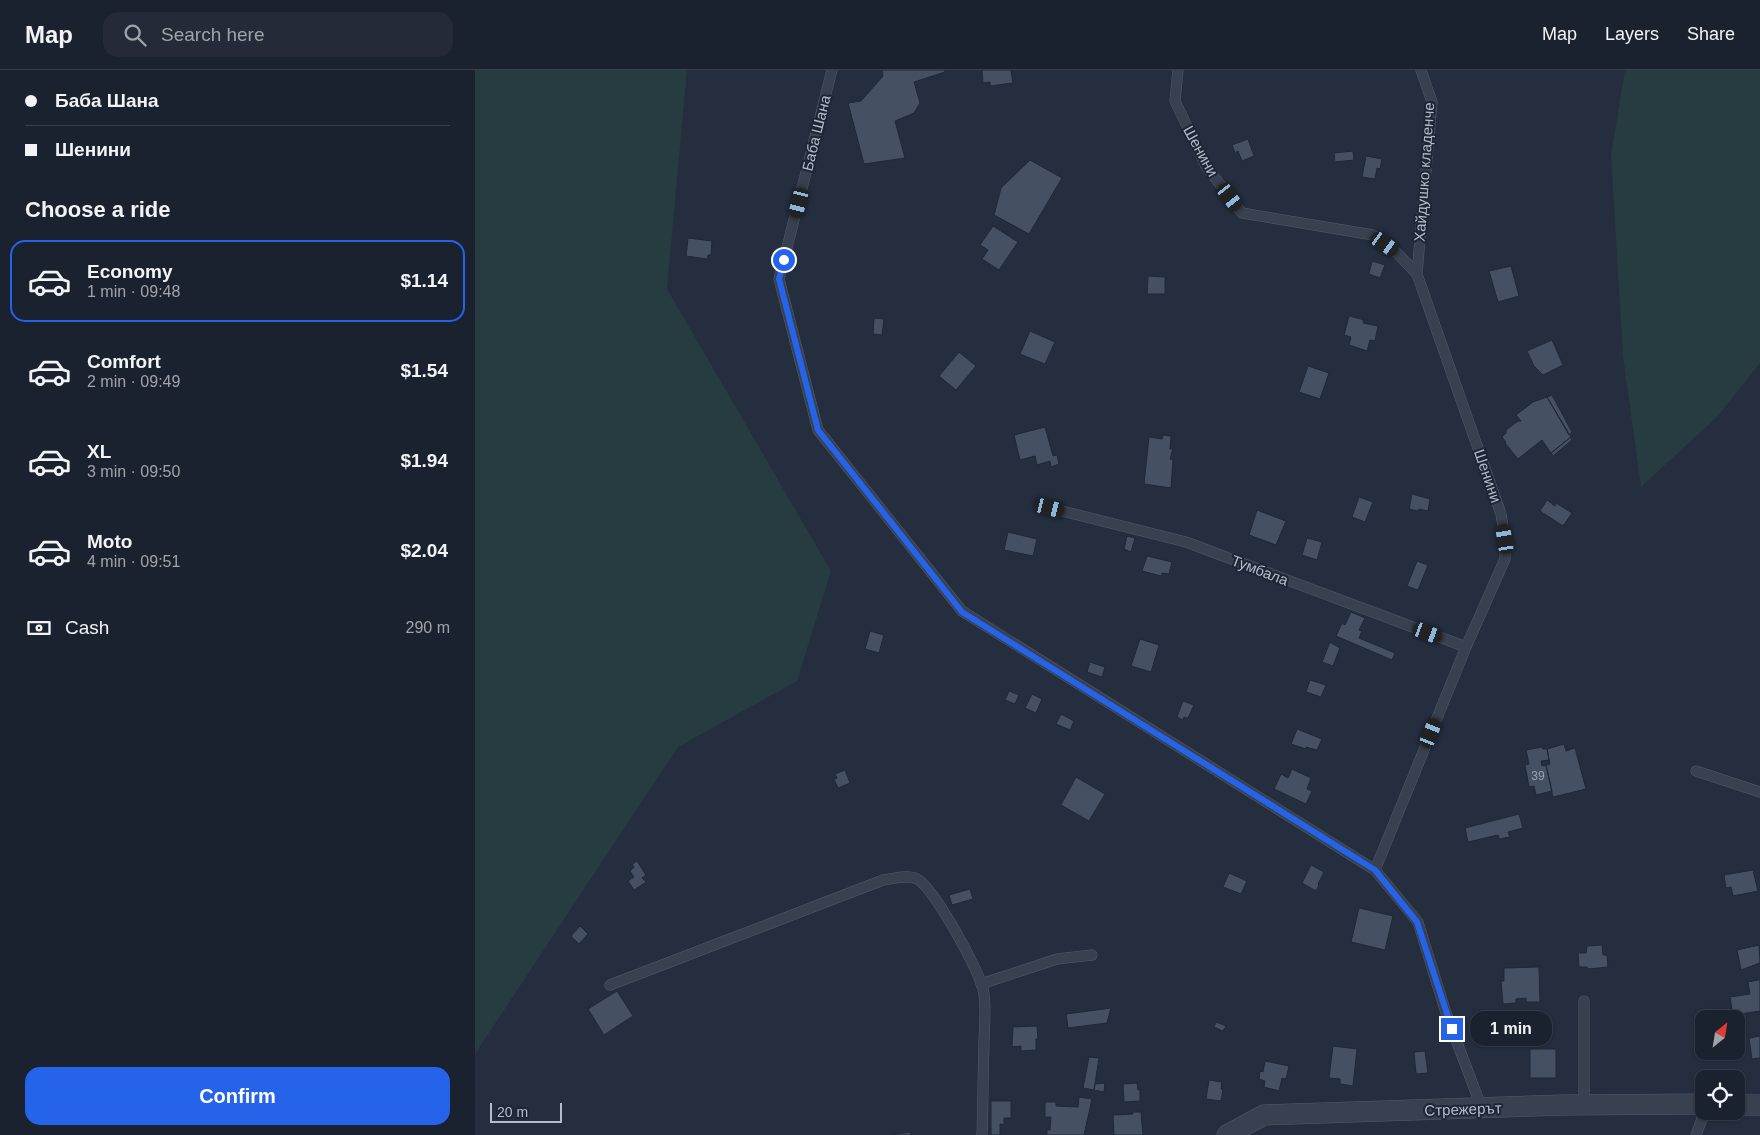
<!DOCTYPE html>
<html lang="en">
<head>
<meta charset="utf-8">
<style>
  :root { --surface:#1b222f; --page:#242a37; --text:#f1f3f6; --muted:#a0a4aa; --line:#393f4b; --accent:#2563eb }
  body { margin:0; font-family:Helvetica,sans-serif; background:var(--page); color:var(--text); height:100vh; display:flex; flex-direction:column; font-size:19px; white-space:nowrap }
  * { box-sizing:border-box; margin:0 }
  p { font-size:16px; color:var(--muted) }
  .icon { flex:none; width:28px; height:28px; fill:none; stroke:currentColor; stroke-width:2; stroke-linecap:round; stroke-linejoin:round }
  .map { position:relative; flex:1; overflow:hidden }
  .sheet { display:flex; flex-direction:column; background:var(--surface); width:475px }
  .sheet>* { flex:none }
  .hud { display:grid; align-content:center; height:110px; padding:0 25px; background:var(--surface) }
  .needle { width:32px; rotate:30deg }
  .controls { position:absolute; left:1220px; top:940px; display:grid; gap:10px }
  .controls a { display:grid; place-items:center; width:50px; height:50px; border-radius:10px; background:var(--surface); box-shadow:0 1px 4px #0004,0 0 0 1px var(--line); font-size:25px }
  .scale { position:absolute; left:15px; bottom:12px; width:72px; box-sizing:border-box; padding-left:5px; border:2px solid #b4bcca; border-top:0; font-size:14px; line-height:18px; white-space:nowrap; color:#b4bcca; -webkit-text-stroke:4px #1d2634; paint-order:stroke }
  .end { position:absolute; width:22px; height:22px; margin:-11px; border:6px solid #2563eb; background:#fff; box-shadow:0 0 0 2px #fff }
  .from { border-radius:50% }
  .bubble { position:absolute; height:35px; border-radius:15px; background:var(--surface); box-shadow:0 1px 4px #0004,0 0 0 1px var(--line); font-size:16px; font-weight:700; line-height:35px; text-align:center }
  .car { position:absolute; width:15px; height:30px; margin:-15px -8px; border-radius:6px; box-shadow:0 0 4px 1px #0007; background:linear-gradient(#222 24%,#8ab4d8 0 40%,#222 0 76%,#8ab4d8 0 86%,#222 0) }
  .hud b { display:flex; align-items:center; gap:18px; height:48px; font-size:19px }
  .hud b+b { border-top:1px solid var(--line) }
  .hud i { width:12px; height:12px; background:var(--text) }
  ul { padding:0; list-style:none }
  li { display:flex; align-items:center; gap:15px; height:82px; margin:0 10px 8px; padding:0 15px; border:2px solid transparent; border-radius:15px }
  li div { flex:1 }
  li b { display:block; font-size:19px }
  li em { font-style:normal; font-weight:700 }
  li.active { border-color:var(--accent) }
  li>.icon { width:45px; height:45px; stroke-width:1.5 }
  h2 { padding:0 25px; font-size:22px; line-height:60px }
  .pay { display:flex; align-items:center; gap:12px; height:55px; padding:0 25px; font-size:19px }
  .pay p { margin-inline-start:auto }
  .cta { display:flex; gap:10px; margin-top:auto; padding:10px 25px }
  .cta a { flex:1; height:58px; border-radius:15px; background:var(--accent); color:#fff; font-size:20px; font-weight:700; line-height:58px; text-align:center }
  header { display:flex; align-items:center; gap:30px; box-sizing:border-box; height:70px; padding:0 25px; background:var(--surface); border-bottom:1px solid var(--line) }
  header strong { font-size:24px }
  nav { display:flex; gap:28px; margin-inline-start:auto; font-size:18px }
  .search { width:350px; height:45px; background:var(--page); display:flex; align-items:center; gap:12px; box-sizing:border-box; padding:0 18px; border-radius:15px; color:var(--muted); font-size:19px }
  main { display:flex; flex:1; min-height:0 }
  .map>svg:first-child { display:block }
</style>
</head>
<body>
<header>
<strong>Map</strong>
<div class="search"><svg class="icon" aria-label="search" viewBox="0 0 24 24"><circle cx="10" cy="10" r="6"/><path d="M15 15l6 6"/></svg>Search here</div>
<nav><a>Map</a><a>Layers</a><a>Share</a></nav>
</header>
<main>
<section class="sheet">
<div class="hud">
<b><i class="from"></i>Баба Шана</b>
<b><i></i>Шенини</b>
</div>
<h2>Choose a ride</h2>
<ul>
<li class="active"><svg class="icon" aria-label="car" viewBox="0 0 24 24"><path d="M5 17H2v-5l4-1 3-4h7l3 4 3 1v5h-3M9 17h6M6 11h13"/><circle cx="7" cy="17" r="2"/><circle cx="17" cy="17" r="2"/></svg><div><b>Economy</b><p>1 min · 09:48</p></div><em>$1.14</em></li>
<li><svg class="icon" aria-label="car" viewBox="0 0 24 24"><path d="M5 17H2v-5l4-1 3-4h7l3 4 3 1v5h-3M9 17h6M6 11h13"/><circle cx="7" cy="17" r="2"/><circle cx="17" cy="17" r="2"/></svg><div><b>Comfort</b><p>2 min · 09:49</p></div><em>$1.54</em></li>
<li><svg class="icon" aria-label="car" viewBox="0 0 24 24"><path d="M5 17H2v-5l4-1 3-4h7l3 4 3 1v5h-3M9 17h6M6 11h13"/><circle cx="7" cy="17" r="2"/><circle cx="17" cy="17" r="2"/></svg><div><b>XL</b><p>3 min · 09:50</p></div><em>$1.94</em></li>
<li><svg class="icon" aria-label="car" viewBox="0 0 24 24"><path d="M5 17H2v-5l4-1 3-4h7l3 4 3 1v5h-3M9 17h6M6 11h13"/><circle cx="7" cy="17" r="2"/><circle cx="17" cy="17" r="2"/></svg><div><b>Moto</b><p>4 min · 09:51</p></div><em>$2.04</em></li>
</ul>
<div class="pay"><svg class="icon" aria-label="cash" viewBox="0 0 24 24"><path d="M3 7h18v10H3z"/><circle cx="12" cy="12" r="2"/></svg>Cash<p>290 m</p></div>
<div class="cta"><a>Confirm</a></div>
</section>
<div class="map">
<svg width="1285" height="1065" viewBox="0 0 1285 1065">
  <rect width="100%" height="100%" fill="#242e3f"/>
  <path fill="#263c40" d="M 0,0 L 212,0 L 192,219 L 356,501 L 322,611 L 203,677 L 0,984 Z
    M 1150,0 L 1285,0 L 1285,293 L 1242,347 L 1166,417 L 1148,286 L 1136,85 Z"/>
  <path fill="#455063" stroke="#1f2836" d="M 407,0 L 469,0 L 470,2 L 439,12 L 445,33 L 439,43 L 420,51 L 430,88 L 389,94 L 373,33 L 386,31 L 408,6 Z
    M 507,0 L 536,0 L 538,13 L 515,16 L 515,12 L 508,13 Z
    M 773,69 L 779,86 L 767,91 L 763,81 L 760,83 L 757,75 Z
    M 878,81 L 879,90 L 860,92 L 859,83 Z
    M 891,86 L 907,89 L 905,99 L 902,98 L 900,109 L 887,107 Z
    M 555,90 L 587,108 L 554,164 L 519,145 L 526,118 Z
    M 518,156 L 543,172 L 524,200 L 507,189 L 513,180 L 505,175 Z
    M 213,168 L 237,171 L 236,185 L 233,185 L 232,189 L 211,186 Z
    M 897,191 L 910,195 L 905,208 L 894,204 Z
    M 1036,196 L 1044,226 L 1023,232 L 1014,201 Z
    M 673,206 L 690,207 L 690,224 L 672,224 Z
    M 874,246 L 886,249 L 889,251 L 888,253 L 903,256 L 900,271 L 895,270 L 892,281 L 874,275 L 876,267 L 869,265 Z
    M 399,248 L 409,249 L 407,265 L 398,264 Z
    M 555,261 L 580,272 L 570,294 L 545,284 Z
    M 1077,270 L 1088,295 L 1068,305 L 1059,296 L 1052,281 Z
    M 484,282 L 501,296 L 481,320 L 464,306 Z
    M 833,296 L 854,303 L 845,329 L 824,322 Z
    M 1077,325 L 1097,362 L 1094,365 L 1072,327 Z
    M 1072,327 L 1096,367 L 1076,383 L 1067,370 L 1043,389 L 1030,373 L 1031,372 L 1027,367 L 1031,363 L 1031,360 L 1043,351 L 1046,351 L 1041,345 L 1058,332 Z
    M 570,357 L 578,386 L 582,385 L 584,394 L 576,397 L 575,391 L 562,395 L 560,386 L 545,390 L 539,365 Z
    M 688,365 L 696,366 L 695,379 L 698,379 L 695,389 L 698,390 L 696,418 L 669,414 L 674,367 L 687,369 Z
    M 1096,367 L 1097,370 L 1078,386 L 1076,383 Z
    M 937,424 L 955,429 L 953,441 L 944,439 L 943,441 L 934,439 Z
    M 884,427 L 898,432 L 890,452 L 877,447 Z
    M 1072,430 L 1080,436 L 1081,433 L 1097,443 L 1088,456 L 1065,441 Z
    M 782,440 L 811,451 L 801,475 L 774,465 Z
    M 533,462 L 562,469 L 558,486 L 529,480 Z
    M 652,466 L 660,468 L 656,482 L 649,479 Z
    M 832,468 L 847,472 L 842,490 L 827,485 Z
    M 672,486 L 697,492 L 694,504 L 687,503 L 686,506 L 667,501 Z
    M 942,491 L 953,495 L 943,520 L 932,516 Z
    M 876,542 L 890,548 L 884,560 L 887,561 L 884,568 L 920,583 L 917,590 L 861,566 L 867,553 L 870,555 Z
    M 395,561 L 409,565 L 404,583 L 390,579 Z
    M 665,569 L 684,575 L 676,602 L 656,596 Z
    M 855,572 L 865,578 L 858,596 L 847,592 Z
    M 615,592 L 630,597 L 627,607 L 612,602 Z
    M 835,610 L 851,615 L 846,627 L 831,622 Z
    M 534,621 L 544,625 L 540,634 L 530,630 Z
    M 557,624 L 567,629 L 561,643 L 550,638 Z
    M 708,631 L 719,635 L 713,648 L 709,647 L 708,650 L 702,647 Z
    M 586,644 L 599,651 L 595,660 L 581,654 Z
    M 822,659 L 847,669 L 842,680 L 831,677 L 831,679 L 816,674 Z
    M 1089,674 L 1091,681 L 1100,678 L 1111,719 L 1078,727 L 1071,695 L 1075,694 L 1072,679 Z
    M 1067,677 L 1068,679 L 1072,679 L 1074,690 L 1066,691 L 1067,696 L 1071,695 L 1077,721 L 1061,725 L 1059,716 L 1054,717 L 1050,695 L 1054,694 L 1051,680 Z
    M 817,699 L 836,708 L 832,719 L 837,721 L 831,734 L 799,719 L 806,704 L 813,708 Z
    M 370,700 L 375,713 L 363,718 L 359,709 L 362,708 L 360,704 Z
    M 601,707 L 630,724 L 614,751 L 586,735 Z
    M 1044,744 L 1048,758 L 1033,762 L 1035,767 L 1024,769 L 1023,765 L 993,772 L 990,758 Z
    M 162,791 L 171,805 L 167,808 L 171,812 L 159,820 L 153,811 L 159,807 L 155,801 L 159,797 L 157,794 Z
    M 836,795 L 849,802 L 843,814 L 844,815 L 841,821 L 827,813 Z
    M 1278,800 L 1283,821 L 1258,826 L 1256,817 L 1251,818 L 1249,805 Z
    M 754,803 L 772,811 L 766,824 L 748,817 Z
    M 495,819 L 498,829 L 477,835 L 474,825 Z
    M 884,838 L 918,846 L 910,880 L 876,872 Z
    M 105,856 L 113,864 L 104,874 L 96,866 Z
    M 1127,875 L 1128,885 L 1132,885 L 1133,897 L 1113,899 L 1112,897 L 1104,897 L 1103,883 L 1111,883 L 1112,876 Z
    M 1284,875 L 1285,893 L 1266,900 L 1262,880 Z
    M 1064,897 L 1065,932 L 1051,932 L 1051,928 L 1041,929 L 1041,933 L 1028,934 L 1026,911 L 1029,911 L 1029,898 Z
    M 1283,910 L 1285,910 L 1285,941 L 1258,945 L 1255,927 L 1275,924 L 1273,912 Z
    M 142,921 L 158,946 L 129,965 L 113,939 Z
    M 636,938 L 632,953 L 593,958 L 591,944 Z
    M 741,952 L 751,956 L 748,961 L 739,957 Z
    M 562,956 L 563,969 L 561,969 L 561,980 L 546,981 L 546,976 L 537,977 L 538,957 Z
    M 1285,966 L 1285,988 L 1277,989 L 1274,968 Z
    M 858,976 L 882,979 L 878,1016 L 865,1014 L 865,1009 L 854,1008 Z
    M 1055,979 L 1081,979 L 1081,1008 L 1055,1008 Z
    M 950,981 L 953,1003 L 941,1004 L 939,982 Z
    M 614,987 L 624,988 L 619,1020 L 608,1018 Z
    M 790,991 L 814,996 L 811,1009 L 807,1008 L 804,1021 L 789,1017 L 790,1011 L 784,1009 L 785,1001 L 788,1002 Z
    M 734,1010 L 747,1012 L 746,1019 L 748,1020 L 746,1031 L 731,1029 Z
    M 630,1013 L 629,1022 L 619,1020 L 620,1014 Z
    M 662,1013 L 663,1020 L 665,1020 L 665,1031 L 649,1032 L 648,1014 Z
    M 604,1027 L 617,1029 L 609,1065 L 572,1065 L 572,1060 L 575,1060 L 576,1047 L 570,1047 L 570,1032 L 581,1032 L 581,1036 L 603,1037 Z
    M 516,1031 L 536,1031 L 536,1048 L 529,1048 L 529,1055 L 525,1054 L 525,1065 L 516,1065 Z
    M 658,1042 L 666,1042 L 668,1065 L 639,1065 L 638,1045 L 658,1044 Z
    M 435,1062 L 436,1065 L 415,1065 Z"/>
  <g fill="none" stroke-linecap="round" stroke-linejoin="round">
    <defs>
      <path id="lane" d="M 357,0 L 304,209 L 343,360 L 487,541 L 900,800
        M 703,0 L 700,31 L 731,96 L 767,143 L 898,165 L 922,183 L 942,204 L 1026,444 L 1030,469 L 1030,489 L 991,577 L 900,800 L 943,852 L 971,943 L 1007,1039
        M 942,204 L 957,32 L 946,0
        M 575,438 L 711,472 L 991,577
        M 1221,701 L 1285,722
        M 506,914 L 582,889 L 617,885
        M 135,915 L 408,810 C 418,809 432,804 442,809 C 458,816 504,900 508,919 C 512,936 509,956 509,973 C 508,1004 508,1034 507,1065
        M 1109,931 L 1109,1035
        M 1221,1065 L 1230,1041"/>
      <path id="street" d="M 1261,1035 L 1285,1035
        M 752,1065 L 789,1045 L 1089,1035 L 1229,1034"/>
    </defs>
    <use href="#lane" stroke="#535c6a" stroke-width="11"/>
    <use href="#street" stroke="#535c6a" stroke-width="21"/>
    <use href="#lane" stroke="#38414f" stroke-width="10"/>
    <use href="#street" stroke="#38414f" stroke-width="20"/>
  </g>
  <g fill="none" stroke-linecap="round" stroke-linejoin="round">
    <path stroke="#2563eb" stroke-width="6" d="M 309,190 L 304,209 L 343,360 L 487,542 L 900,800 L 942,852 L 977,959"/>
  </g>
  <g text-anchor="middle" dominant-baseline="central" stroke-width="4" stroke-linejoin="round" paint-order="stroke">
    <g font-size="12" fill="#98a1b0">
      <text x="1063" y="706">39</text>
    </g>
    <g font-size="15" fill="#b4bcca" stroke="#1d2634">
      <text transform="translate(341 63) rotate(-76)">Баба Шана</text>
      <text transform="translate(726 81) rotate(61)">Шенини</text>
      <text transform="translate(949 102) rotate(-86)">Хайдушко кладенче</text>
      <text transform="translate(1013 406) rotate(71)">Шенини</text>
      <text transform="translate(785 500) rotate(21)">Тумбала</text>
      <text transform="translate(988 1039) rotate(-2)">Стрежерът</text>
    </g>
  </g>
</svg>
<div class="controls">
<a><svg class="needle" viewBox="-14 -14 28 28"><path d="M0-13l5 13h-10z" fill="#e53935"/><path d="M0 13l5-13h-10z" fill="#a0a4aa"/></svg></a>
<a><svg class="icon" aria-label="locate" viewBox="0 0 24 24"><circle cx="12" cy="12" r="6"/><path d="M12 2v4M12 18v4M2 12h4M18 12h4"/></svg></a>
</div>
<div class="scale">20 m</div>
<i class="end from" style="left:309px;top:190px"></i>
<i class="end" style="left:977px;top:959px"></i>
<div class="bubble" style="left:995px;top:941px;width:82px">1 min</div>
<i class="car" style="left:755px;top:127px;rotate:143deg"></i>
<i class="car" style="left:324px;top:133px;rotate:194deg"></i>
<i class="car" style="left:910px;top:174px;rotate:125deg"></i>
<i class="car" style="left:575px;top:438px;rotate:104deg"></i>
<i class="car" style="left:1030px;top:469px;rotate:351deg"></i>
<i class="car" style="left:953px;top:563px;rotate:111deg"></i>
<i class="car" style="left:956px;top:663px;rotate:22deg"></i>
</div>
</main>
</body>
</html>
